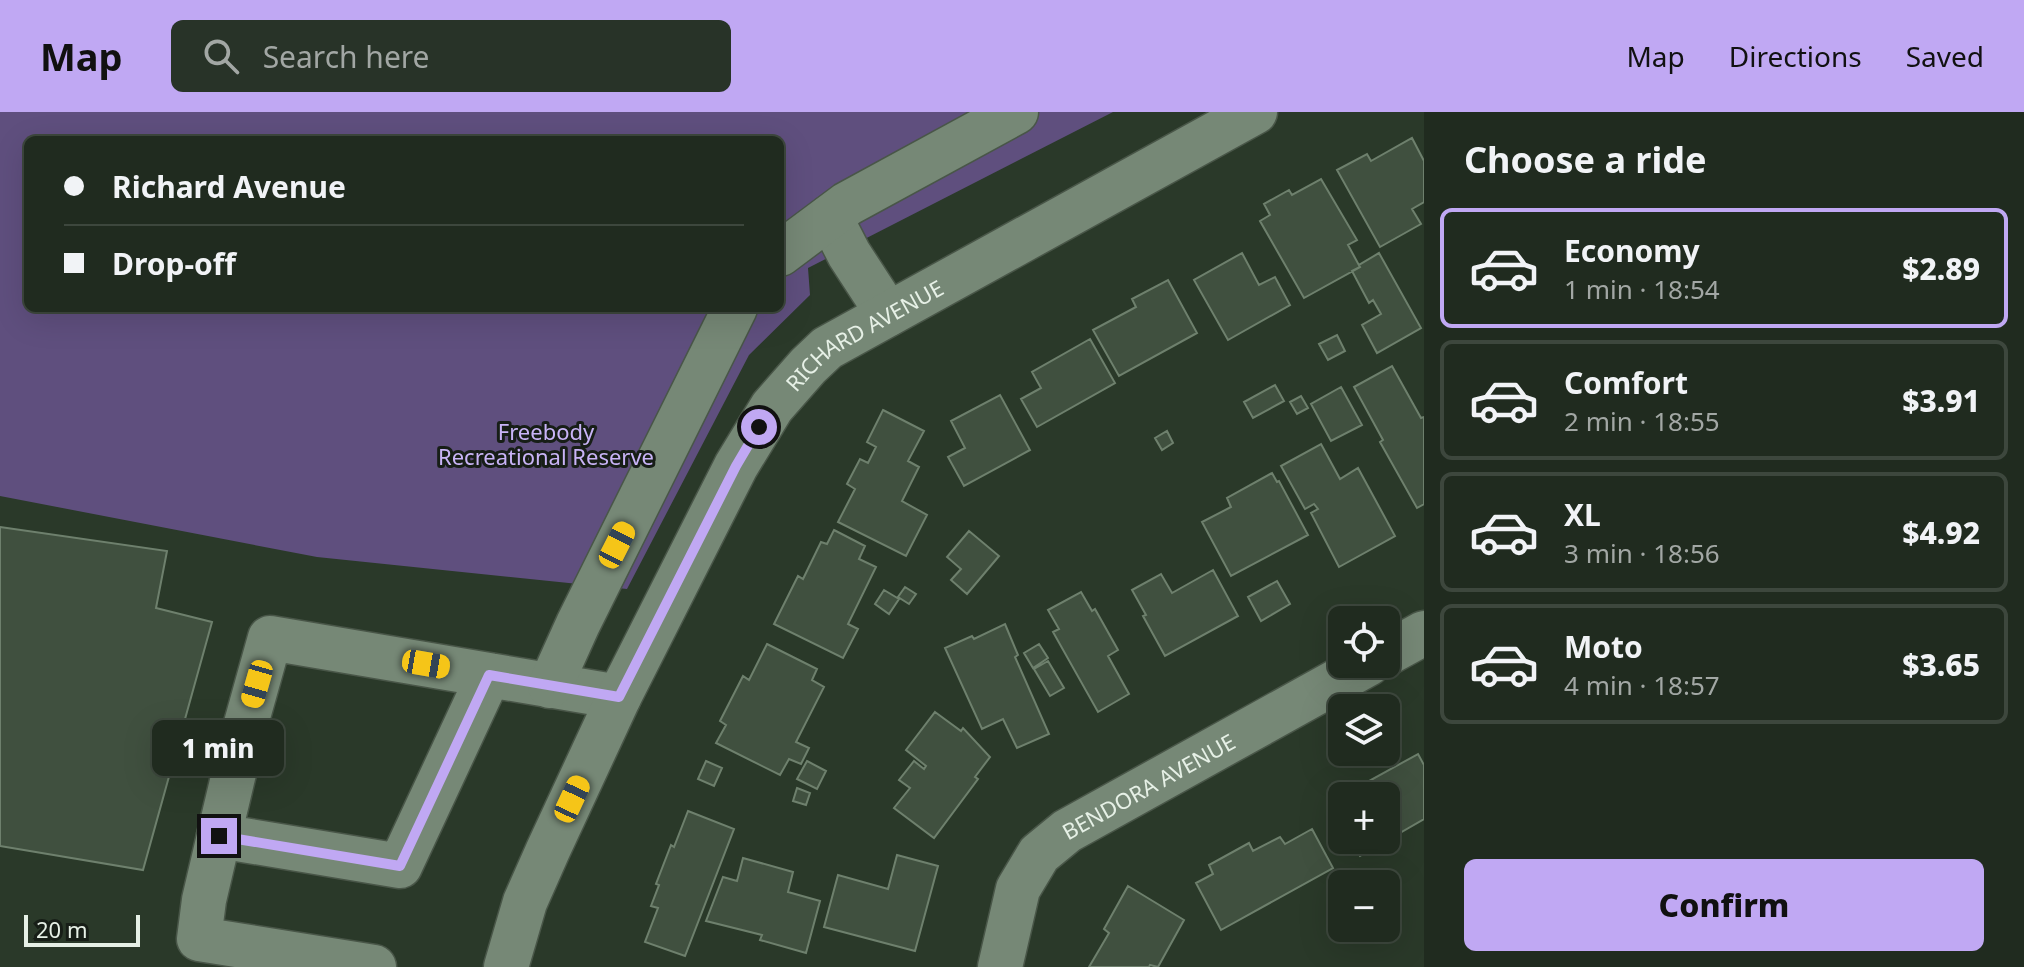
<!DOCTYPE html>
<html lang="en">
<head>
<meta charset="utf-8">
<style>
  :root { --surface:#202b1f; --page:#283328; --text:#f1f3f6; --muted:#a2a7a4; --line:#3d473d; --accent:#c0a8f3 }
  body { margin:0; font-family:"Noto Sans",sans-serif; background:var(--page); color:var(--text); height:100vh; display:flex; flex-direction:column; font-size:30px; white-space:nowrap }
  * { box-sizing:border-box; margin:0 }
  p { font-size:26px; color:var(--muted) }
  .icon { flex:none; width:44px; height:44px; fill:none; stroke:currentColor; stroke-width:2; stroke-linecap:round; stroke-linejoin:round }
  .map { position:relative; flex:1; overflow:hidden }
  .sheet { display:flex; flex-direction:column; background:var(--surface); width:600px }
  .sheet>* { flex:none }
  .guide { position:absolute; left:24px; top:24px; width:760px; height:176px; border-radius:12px; box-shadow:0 8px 32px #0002,0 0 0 2px var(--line); display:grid; align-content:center; height:176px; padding:0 40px; background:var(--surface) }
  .controls { position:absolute; left:1328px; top:494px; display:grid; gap:16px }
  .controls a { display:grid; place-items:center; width:72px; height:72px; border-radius:12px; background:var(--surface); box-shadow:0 8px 32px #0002,0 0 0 2px var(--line); font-size:40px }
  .scale { position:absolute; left:24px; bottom:20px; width:116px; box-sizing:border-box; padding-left:8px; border:4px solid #e6f0e6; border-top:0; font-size:22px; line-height:28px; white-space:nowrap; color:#e6f0e6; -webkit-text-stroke:6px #171e17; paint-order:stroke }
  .end { position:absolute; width:36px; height:36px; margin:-18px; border:10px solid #c0a8f3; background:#111; box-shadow:0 0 0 4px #111 }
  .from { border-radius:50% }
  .bubble { position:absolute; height:56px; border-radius:12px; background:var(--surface); box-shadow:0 8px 32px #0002,0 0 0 2px var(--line); font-size:26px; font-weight:800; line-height:56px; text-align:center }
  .car { position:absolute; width:24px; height:48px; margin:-24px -12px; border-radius:10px; box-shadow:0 0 6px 2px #0007; background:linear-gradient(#f5c518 24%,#345 0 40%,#f5c518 0 76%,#345 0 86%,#f5c518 0) }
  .guide b { display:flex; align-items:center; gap:28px; height:76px; font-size:30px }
  .guide b+b { border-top:2px solid var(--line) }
  .guide i { width:20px; height:20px; background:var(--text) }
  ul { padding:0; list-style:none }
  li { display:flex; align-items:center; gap:24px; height:120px; margin:0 16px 12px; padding:0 24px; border:4px solid var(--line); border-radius:12px }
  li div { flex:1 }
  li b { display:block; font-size:30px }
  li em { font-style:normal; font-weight:800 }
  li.on { border-color:var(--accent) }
  li>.icon { width:72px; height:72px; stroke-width:1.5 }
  h2 { padding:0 40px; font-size:36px; line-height:96px }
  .button { display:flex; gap:16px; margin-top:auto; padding:16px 40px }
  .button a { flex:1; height:92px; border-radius:12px; background:var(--accent); color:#111; font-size:32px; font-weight:800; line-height:92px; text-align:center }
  header { display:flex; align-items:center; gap:48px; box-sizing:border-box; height:112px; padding:0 40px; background:var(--accent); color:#111 }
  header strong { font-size:38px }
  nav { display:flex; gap:44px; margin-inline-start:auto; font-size:28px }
  .search { width:560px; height:72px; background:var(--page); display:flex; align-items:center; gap:20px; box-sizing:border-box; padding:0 28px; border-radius:12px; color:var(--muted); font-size:30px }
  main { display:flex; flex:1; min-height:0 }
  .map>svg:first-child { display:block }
</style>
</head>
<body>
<header>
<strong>Map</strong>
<div class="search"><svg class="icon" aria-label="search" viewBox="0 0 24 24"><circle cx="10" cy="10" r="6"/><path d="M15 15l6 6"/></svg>Search here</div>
<nav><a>Map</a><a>Directions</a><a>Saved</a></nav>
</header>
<main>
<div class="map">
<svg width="1424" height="855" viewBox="0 0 1424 855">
  <rect width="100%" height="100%" fill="#2a3929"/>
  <path fill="#5f4f7e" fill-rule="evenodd" d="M 0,0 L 1113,0 L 808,156 L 810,183 L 749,243 L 627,477 L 317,445 L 0,384 ZM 28,28 L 780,28 L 780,196 L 28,196 Z"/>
  <path fill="#40503f" stroke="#6e806d" stroke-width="2" d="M 1412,26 L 1424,49 L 1424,90 L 1412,97 L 1421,112 L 1380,135 L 1337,58 L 1367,42 L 1371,49 Z
    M 1321,67 L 1357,128 L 1348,133 L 1360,155 L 1304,186 L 1260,109 L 1270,103 L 1264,92 L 1289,78 L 1292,83 Z
    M 1242,141 L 1259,173 L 1275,165 L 1290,193 L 1228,228 L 1194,168 Z
    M 1379,141 L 1421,216 L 1377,241 L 1362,213 L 1381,202 L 1373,188 L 1369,191 L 1352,159 L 1360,155 L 1359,153 Z
    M 1168,168 L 1197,221 L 1119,264 L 1093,218 L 1136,195 L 1132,187 Z
    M 1337,223 L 1345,239 L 1328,248 L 1319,232 Z
    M 1090,227 L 1115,271 L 1037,315 L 1021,287 L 1041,276 L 1032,260 Z
    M 1392,254 L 1421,306 L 1424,305 L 1424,392 L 1417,396 L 1380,330 L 1383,328 L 1354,275 Z
    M 1275,273 L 1284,289 L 1253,306 L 1244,290 Z
    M 1341,275 L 1362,313 L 1331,329 L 1311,292 Z
    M 1000,283 L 1030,338 L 964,374 L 948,345 L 965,336 L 951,309 Z
    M 1301,284 L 1308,296 L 1297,302 L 1290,290 Z
    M 883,298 L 924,319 L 908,349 L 919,355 L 902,389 L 927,403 L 906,444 L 838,410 L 855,377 L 847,372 L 860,347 L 868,351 L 876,335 L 867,330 Z
    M 1167,319 L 1173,331 L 1162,338 L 1155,326 Z
    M 1321,332 L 1340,367 L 1358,356 L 1395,424 L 1339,455 L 1311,401 L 1318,397 L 1314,392 L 1305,397 L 1281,354 Z
    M 1272,361 L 1277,370 L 1279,369 L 1308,423 L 1231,464 L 1202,410 L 1231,395 L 1227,386 Z
    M 0,415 L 167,439 L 156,496 L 212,510 L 143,758 L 0,734 Z
    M 834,418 L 865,434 L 859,447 L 876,455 L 848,512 L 858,517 L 843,546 L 774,512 L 798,464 L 803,467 L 821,430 L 827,432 Z
    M 969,419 L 999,444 L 967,482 L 951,468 L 961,457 L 947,445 Z
    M 1213,458 L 1238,504 L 1165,544 L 1143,504 L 1146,503 L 1132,478 L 1161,462 L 1172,481 Z
    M 1277,469 L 1290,492 L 1261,509 L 1248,485 Z
    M 905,475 L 916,482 L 909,492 L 898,485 Z
    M 884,478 L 899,487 L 889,502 L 875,492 Z
    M 1081,480 L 1092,499 L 1095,497 L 1118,538 L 1108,544 L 1129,582 L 1098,600 L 1053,520 L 1059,517 L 1048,498 Z
    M 1005,512 L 1018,543 L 1015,545 L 1049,622 L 1017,636 L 1003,607 L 982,617 L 945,536 L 972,524 L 974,527 Z
    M 767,532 L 817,557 L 812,568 L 824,575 L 796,630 L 809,636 L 801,652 L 789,647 L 780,663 L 716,631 L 726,613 L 720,609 L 743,564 L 749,568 Z
    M 1039,532 L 1048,546 L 1033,556 L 1024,541 Z
    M 1048,549 L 1064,576 L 1050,584 L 1034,557 Z
    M 935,600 L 961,619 L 963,616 L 990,645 L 975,665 L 978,667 L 934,726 L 894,696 L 910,676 L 899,668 L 914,649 L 924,657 L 926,654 L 906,638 Z
    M 1418,642 L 1424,653 L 1424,707 L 1360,744 L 1351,728 L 1386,728 L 1386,684 L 1342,684 L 1342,710 L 1331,690 Z
    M 706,649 L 722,656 L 714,674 L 698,667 Z
    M 807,649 L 826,659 L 817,677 L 797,667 Z
    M 797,676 L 810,681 L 806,693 L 793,689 Z
    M 688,699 L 734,717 L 685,844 L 645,830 L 658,796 L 651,794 L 659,773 L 656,772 L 671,733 L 674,735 Z
    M 1312,717 L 1333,756 L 1221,818 L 1196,771 L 1213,762 L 1209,753 L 1249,731 L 1253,739 L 1280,725 L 1285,732 Z
    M 897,743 L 938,754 L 915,839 L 824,815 L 838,763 L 888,777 Z
    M 743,746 L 793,760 L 788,780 L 820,789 L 806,841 L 760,828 L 762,823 L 706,809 L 723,765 L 737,769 Z
    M 1128,774 L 1184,808 L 1158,855 L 1150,853 L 1149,855 L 1089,855 L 1109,821 L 1104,817 Z"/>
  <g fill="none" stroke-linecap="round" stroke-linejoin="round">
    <defs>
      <g id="minor">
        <path d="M 830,105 L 849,142 L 888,202"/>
        <path d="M 780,142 L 847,92 L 1016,0"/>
        <path d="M 1386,542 L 1424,521"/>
        <path d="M 489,563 L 400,754 L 219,724 L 244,619 L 270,526 L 619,585"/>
        <path d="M 550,574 L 578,512 L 735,196"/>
        <path d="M 219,724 L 204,788 L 199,827 L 374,855"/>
        <path id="s1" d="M 506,855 L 525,790 L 548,738 L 619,585 L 736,354 L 772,295 L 808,254 L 827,236 L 1255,0"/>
        <path id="s2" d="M 1000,855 L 1018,777 L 1039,742 L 1067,719 L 1368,552"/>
      </g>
    </defs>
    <use href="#minor" stroke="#495648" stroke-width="47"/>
    <use href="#minor" stroke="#768876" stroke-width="44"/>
  </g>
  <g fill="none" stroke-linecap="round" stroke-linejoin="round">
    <path stroke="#c0a8f3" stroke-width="10" d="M 219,724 L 400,754 L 489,563 L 619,585 L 736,354 L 759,315"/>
  </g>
  <g text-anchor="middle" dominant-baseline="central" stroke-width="6" stroke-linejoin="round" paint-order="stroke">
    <g font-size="22" fill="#e6f0e6" stroke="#171e17">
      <text stroke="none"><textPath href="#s1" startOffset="740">RICHARD AVENUE</textPath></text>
      <text stroke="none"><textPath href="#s2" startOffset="250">BENDORA AVENUE</textPath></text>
    </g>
    <g font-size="22" fill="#c9b4f7" stroke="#171e17">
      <text x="546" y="319">Freebody<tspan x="546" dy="25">Recreational Reserve</tspan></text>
    </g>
  </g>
</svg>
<div class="controls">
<a><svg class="icon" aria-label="locate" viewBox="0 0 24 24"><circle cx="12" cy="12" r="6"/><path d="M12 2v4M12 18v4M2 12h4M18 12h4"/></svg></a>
<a><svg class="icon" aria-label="layers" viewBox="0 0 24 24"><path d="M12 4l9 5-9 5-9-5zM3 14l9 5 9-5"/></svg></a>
<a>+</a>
<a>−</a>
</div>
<div class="scale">20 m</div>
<i class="end from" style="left:759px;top:315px"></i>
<i class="end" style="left:219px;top:724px"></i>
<div class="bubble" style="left:152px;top:608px;width:132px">1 min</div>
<i class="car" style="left:617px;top:433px;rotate:27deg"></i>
<i class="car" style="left:426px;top:552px;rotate:100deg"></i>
<i class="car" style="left:257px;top:572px;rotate:196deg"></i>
<i class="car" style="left:572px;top:687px;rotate:25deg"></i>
<div class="guide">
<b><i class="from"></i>Richard Avenue</b>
<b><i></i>Drop-off</b>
</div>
</div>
<section class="sheet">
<h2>Choose a ride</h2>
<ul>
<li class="on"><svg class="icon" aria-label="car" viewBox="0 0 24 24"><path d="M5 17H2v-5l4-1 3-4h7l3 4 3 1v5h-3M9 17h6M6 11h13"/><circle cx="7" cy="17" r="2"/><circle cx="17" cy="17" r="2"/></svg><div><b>Economy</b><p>1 min · 18:54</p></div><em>$2.89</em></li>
<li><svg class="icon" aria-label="car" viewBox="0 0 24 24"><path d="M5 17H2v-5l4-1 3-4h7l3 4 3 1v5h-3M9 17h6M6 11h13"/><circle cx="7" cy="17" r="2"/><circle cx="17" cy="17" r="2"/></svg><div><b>Comfort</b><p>2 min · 18:55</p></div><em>$3.91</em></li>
<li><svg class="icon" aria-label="car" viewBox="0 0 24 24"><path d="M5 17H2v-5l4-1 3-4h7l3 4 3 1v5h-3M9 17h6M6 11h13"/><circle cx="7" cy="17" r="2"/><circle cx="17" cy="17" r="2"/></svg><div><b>XL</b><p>3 min · 18:56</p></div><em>$4.92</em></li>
<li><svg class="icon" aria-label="car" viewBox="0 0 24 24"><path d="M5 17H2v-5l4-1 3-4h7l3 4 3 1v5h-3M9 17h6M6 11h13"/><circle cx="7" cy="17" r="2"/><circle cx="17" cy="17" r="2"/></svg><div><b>Moto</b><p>4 min · 18:57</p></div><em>$3.65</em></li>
</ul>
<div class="button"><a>Confirm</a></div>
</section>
</main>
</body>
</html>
